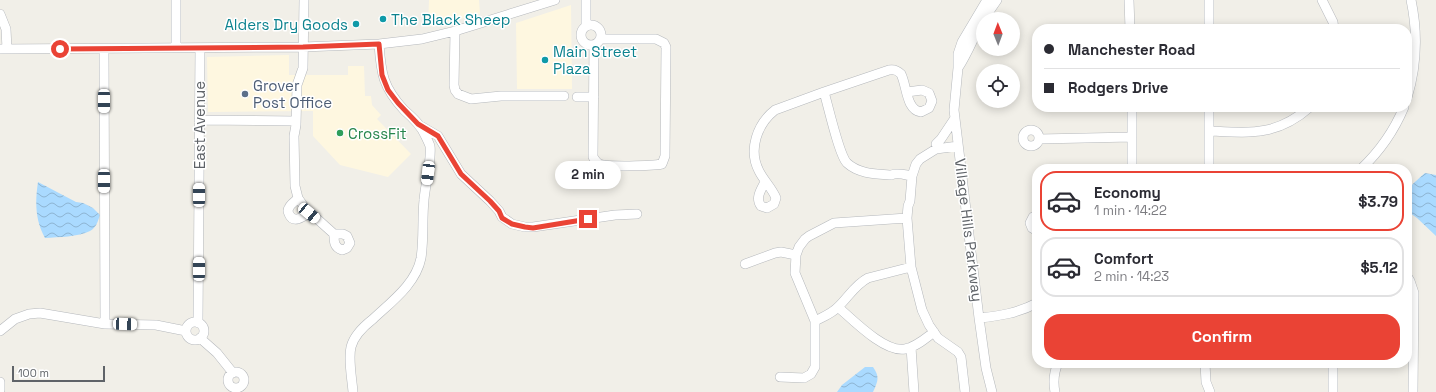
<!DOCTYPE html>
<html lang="en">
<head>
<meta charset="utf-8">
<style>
  :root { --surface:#fff; --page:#f7f7f7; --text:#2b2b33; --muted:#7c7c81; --line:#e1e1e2; --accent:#ea4335 }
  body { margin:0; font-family:"Space Grotesk",sans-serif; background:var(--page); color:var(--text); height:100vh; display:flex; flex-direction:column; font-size:15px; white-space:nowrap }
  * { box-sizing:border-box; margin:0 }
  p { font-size:13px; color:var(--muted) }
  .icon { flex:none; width:22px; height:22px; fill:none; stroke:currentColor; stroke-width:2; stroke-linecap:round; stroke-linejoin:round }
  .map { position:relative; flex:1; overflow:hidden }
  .sheet { position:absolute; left:1032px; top:164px; width:380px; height:204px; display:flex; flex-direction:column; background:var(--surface); border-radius:16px; box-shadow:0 2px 10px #0003 }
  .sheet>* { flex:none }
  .banner { position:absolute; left:1032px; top:24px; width:380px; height:88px; border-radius:16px; box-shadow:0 2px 10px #0003; display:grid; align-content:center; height:88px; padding:0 12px; background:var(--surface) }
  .needle { width:26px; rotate:359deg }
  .buttons { position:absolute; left:976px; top:12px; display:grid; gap:8px }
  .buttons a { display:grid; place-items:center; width:44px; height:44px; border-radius:50%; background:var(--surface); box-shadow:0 2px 10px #0003; font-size:20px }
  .scale { position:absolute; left:12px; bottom:10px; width:93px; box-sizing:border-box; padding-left:4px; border:2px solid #5f6368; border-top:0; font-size:11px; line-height:14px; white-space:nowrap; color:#5f6368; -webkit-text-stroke:3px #fff; paint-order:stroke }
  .end { position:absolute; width:18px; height:18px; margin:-9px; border:5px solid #ea4335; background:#fff; box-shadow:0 0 0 2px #fff }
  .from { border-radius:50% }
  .bubble { position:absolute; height:28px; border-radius:14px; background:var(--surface); box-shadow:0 2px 10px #0003; font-size:13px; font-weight:700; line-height:28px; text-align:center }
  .car { position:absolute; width:12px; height:24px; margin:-12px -6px; border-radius:5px; box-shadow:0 0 3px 1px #0007; background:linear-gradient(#fff 24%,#345 0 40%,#fff 0 76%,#345 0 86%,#fff 0) }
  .banner b { display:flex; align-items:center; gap:14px; height:38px; font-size:15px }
  .banner b+b { border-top:1px solid var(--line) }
  .banner i { width:10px; height:10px; background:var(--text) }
  ul { padding:7px 0 0; list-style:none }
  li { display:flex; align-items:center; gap:12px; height:60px; margin:0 8px 6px; padding:0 4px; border:2px solid var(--line); border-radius:16px }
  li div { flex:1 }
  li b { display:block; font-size:15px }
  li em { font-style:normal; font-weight:700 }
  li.on { border-color:var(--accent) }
  li>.icon { width:36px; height:36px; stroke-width:1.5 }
  .button { display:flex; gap:8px; margin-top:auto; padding:8px 12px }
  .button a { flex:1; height:46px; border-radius:16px; background:var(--accent); color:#fff; font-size:16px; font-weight:700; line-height:46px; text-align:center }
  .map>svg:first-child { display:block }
</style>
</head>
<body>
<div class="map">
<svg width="1436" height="392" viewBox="0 0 1436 392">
  <defs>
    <pattern id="water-waves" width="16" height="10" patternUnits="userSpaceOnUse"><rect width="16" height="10" fill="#aadaff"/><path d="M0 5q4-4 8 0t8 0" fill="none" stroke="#8eb4d2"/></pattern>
  </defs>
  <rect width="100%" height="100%" fill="#f1efe8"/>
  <path fill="#fef7e0" d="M 429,0 L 479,0 L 480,14 L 428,27 Z
    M 571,5 L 572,89 L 517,89 L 516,23 Z
    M 289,55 L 289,75 L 348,75 L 348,66 L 364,66 L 365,96 L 371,96 L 372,105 L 381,115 L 377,119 L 411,154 L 388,177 L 340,165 L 313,136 L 313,111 L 208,112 L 207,57 Z"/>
  <path fill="url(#water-waves)" d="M 1425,173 L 1436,175 L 1436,236 L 1417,218 L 1407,211 C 1407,187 1407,189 1425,173 Z
    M 38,182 L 76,202 L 83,203 L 93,208 L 100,215 C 98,221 96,228 90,231 C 78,237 59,237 45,238 C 35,220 35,202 38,182 Z
    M 865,367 L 873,367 C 880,377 878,381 873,392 L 837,392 L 842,385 Z"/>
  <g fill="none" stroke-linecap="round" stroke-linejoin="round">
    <defs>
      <path id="minor" d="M 304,0 L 303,68 L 297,85 L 296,125 L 294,136 L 295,186 L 298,198 L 305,208 L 334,234 C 334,242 334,247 342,250 L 347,248 L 350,243 L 347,236 L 343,234 L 334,234
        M 586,0 L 586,26
        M 987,0 L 962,42 L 958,54 L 958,68 L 954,110 L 979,318 L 986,368 L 992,392
        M 1129,0 L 1130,29
        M 1322,0 L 1333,22 L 1334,29
        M 0,14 L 6,29 L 7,49
        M 984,19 L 997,0
        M581 35a10 10 0 1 1 20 0a10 10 0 1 1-20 0Z
        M 1209,29 L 1209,0
        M 455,31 L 454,85 L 455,90 L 458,94 L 471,99 L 501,96 L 564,96
        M 594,45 L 593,157 C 595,160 596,162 599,164 C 607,167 652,166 662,164 L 665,156 L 666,47 L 664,43 L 656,39 L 601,39
        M 176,48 L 176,0
        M 0,49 L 303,47 L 379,44 L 422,39 L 455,31 L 555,0
        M 104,49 L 105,324
        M 958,68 C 968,53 974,36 983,20
        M 824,92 C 828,105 839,155 847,163 C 859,174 876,174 891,175 C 898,172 905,175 912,176
        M 577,97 L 594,97
        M 1407,98 C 1417,65 1418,33 1411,0
        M 1132,107 L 1132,169
        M 199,120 L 296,121
        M 419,125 L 438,136 L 461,174 L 490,201 L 499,211 L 502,217 L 512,224 L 525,227 L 533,227 L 615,215 L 637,214
        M1023 138a8 8 0 1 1 16 0a8 8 0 1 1-16 0Z
        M 1210,131 C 1251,133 1277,136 1310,107
        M 1039,139 L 1132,137
        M 936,144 L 941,139 L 955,118
        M 958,146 L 936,149 L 920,159 L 916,164 L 912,176 L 910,201 L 908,206 L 907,218 L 911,267 L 922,310 L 929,325 L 938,338 L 958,352 L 961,357 L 965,392
        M 1209,169 L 1209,107
        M 1361,169 C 1380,151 1394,131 1404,107
        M 765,182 C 761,190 755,198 761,206 L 767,208 L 774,204 L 776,198 C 772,188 764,181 759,171 C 748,150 757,124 775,110 L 824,92 L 889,70 C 894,69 897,70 901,74 C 907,86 906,110 921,112 L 929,108 L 932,101 L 929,93 L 922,90 L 907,92
        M 298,198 C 296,201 290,204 289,208 C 287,210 288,212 289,214 C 293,224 303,217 309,213
        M 1037,215 L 1033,217 L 1030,223 L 1032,228 L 1037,231
        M 745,264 L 775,253 L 781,252 L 796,255
        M 1407,276 L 1410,281 L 1414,293 L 1413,392
        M 838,307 C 853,320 885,353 905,349 C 916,347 926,338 934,332
        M 979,318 C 1000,316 1018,313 1037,303
        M 815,321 C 823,317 833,313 839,306 C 849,296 856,284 868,278 L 911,267
        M186 331a9 9 0 1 1 18 0a9 9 0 1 1-18 0Z
        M 198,323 L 200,48
        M 0,331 L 15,319 L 29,314 L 40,313 L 105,324 L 156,325 L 186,331
        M 200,338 L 217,353 L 233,373
        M 911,347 L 914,392
        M 1205,363 L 1206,382 L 1210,392
        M 1333,363 L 1333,392
        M228 380a8 8 0 1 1 16 0a8 8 0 1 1-16 0Z
        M 780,377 L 804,378 L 811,374 L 815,367 L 815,321 L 795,273 L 796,255 L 799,247 L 805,239 L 809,236 L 834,223 L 907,218
        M 0,382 L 0,390
        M 353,392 C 352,379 348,359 351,347 C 354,335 364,326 373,319 C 391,302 416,284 421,258 C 424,239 422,219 424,200 C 425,186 432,159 430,146 C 429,143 427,139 425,135 C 421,125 412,117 404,110 C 383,87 381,74 379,44
        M 1055,392 C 1053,382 1054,372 1058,363"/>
    </defs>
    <use href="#minor" stroke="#b5b8bc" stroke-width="10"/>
    <use href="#minor" stroke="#fff" stroke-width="9"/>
  </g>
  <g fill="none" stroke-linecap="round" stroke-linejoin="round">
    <path stroke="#ea4335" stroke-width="5" d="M 60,49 L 303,47 L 379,44 L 382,75 L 388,90 L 398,103 L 418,124 L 438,136 L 461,174 L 490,201 L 499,211 L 502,218 L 512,224 L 525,227 L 533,228 L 588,219"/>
  </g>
  <g fill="#0f9aa8" stroke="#fff" stroke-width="1.5">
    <circle cx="383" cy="19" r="4"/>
    <circle cx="356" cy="24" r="4"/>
    <circle cx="545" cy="60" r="4"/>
  </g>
  <circle fill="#5c6f8a" stroke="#fff" stroke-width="1.5" cx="245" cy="94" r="4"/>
  <circle fill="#2e9e5b" stroke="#fff" stroke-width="1.5" cx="340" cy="133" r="4"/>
  <g text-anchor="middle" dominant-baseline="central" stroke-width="3" stroke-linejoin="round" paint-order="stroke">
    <g font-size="15" fill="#0d838f" stroke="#fff" text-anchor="start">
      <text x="391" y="19">The Black Sheep</text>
      <text x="348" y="24" text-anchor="end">Alders Dry Goods</text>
      <text x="553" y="51">Main Street<tspan x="553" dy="17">Plaza</tspan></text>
    </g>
    <g font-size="15" fill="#4e5e75" stroke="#fff" text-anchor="start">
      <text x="253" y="85">Grover<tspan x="253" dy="17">Post Office</tspan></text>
    </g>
    <g font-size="15" fill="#5f6368" stroke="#fff">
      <text transform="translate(199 125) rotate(-90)">East Avenue</text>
      <text transform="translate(969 230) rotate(83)">Village Hills Parkway</text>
    </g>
    <g font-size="15" fill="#27864d" stroke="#fff" text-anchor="start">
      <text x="348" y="133">CrossFit</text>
    </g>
  </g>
</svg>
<div class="buttons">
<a><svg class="needle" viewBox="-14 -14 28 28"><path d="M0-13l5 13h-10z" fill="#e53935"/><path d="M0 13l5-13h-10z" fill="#7c7c81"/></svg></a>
<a><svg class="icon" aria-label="locate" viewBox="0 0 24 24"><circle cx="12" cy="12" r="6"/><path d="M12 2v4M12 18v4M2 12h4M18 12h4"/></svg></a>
</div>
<div class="scale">100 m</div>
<i class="end from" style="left:60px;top:49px"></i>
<i class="end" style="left:588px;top:219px"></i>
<div class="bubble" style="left:555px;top:161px;width:66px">2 min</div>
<i class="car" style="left:104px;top:101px;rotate:180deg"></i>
<i class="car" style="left:428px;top:173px;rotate:187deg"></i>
<i class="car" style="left:104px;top:181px;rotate:180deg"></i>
<i class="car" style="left:199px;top:195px;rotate:0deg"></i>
<i class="car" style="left:309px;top:213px;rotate:130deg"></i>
<i class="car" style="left:199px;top:269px;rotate:0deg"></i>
<i class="car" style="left:125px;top:324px;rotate:92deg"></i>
<div class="banner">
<b><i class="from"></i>Manchester Road</b>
<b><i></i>Rodgers Drive</b>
</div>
<section class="sheet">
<ul>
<li class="on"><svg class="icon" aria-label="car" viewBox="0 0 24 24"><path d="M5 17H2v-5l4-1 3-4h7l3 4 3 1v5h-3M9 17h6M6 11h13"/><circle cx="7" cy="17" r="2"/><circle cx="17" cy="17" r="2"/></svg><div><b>Economy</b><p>1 min · 14:22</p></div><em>$3.79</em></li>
<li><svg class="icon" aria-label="car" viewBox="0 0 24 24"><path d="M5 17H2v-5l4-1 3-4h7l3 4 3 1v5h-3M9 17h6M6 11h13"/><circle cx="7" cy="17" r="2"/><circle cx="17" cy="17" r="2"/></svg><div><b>Comfort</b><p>2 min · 14:23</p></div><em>$5.12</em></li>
</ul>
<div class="button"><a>Confirm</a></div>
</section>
</div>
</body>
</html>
